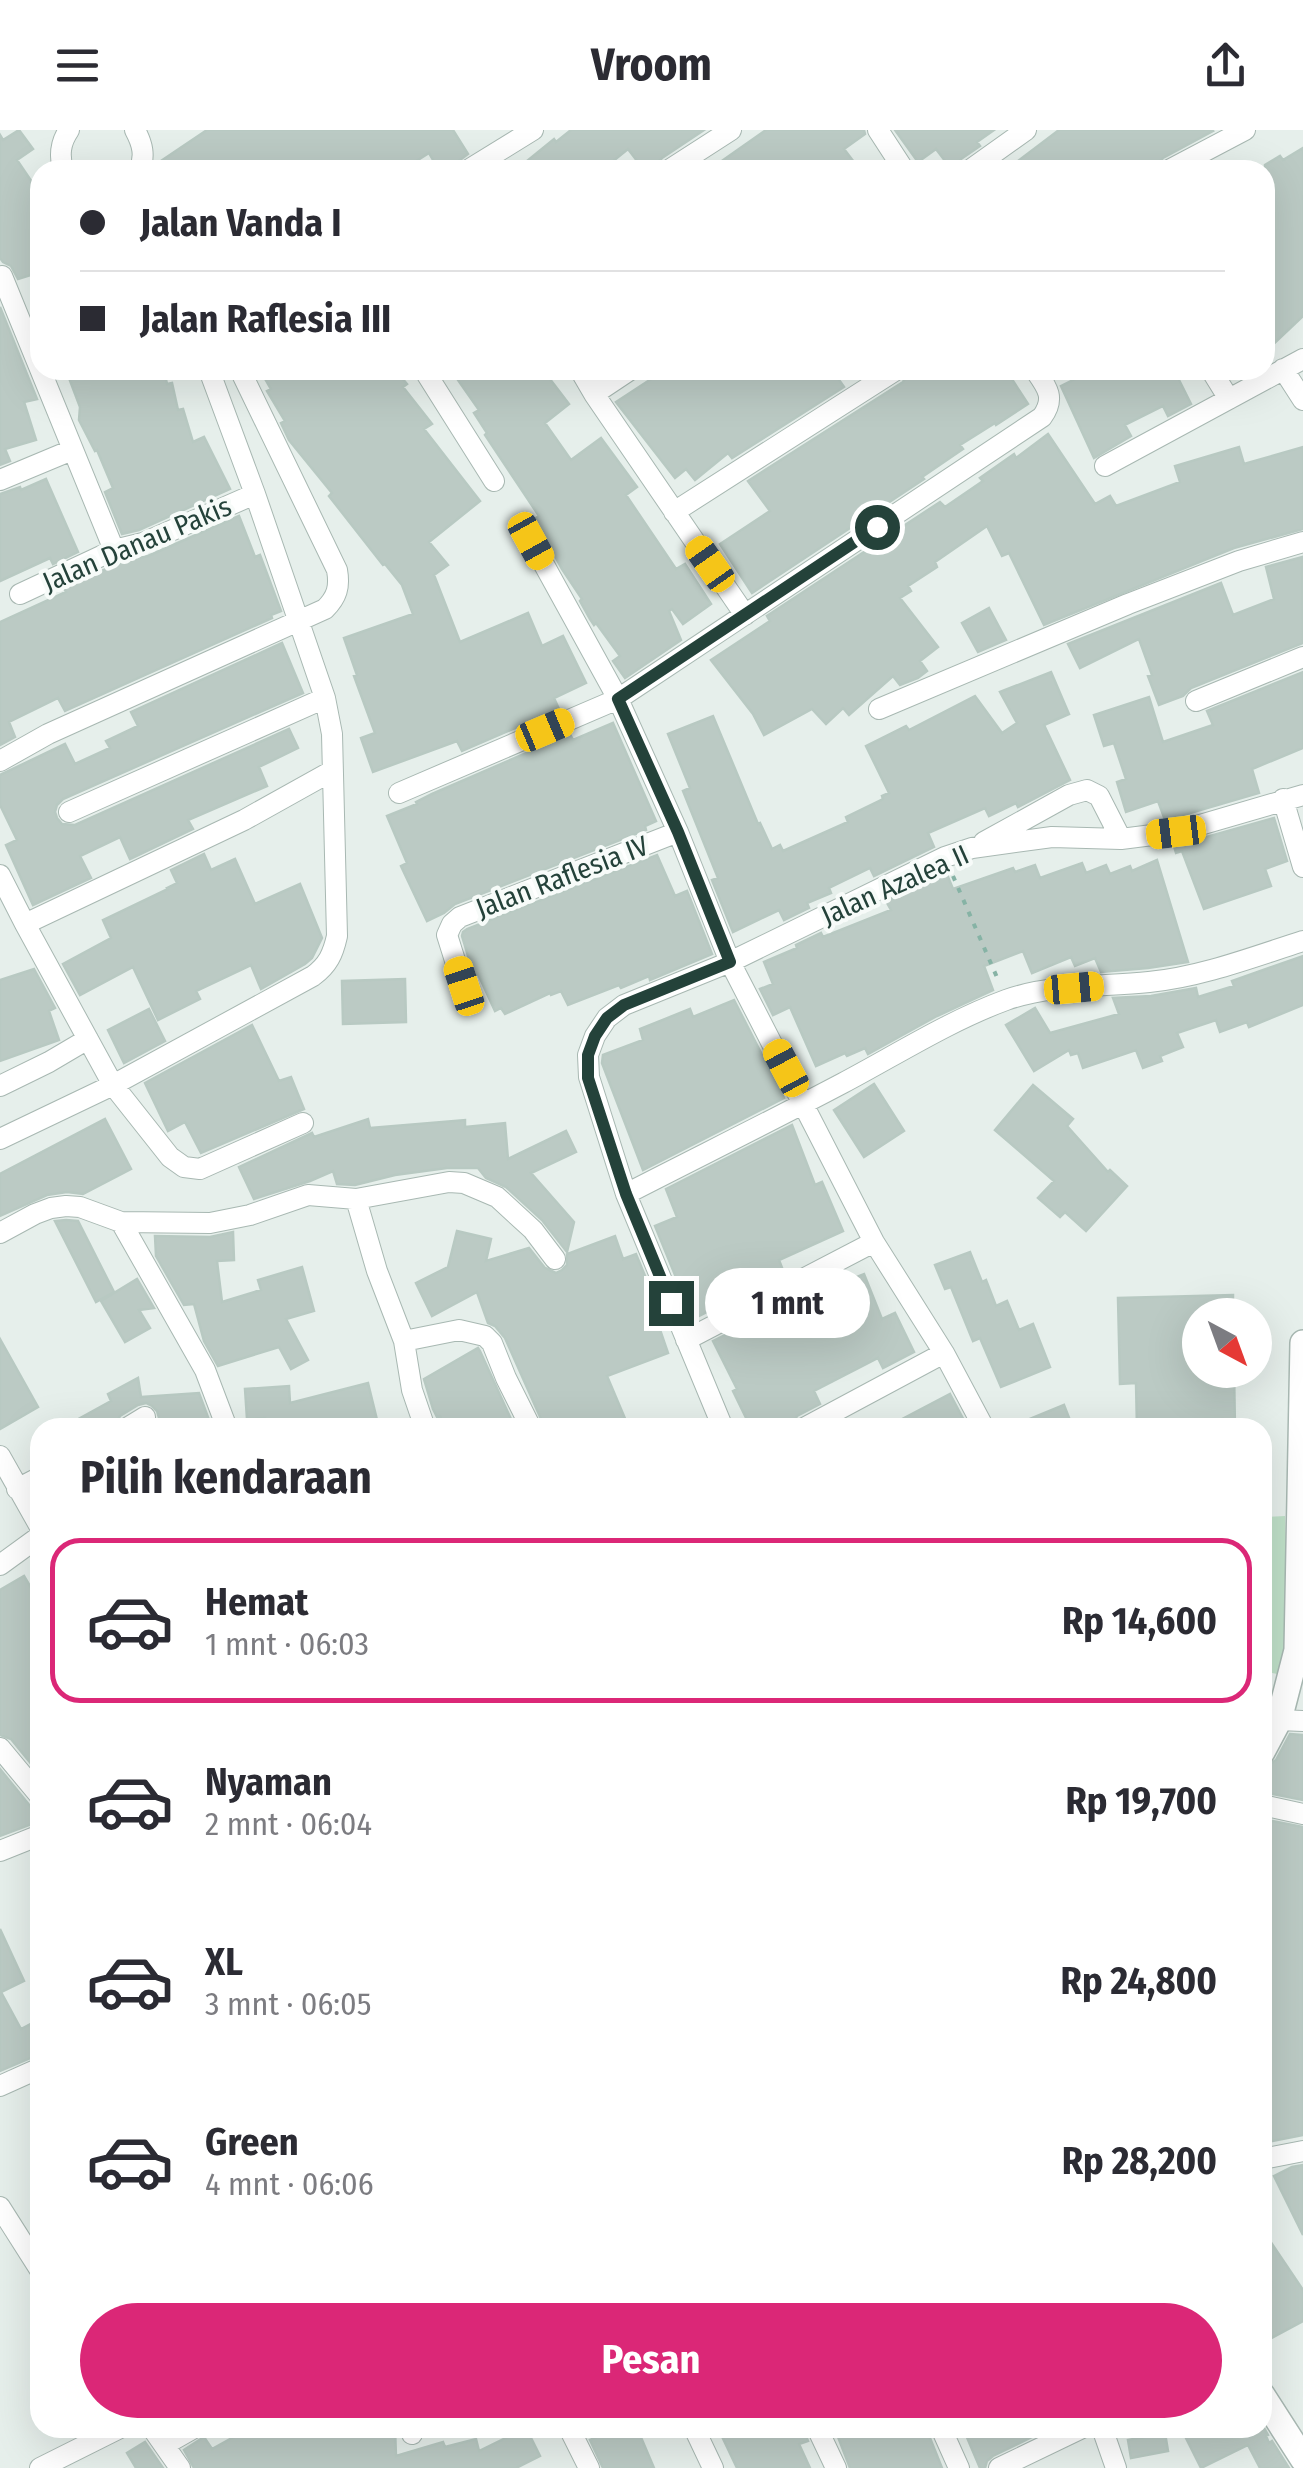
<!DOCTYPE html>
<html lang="id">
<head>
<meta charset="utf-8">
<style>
  :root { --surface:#fff; --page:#f2f2f3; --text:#2b2b33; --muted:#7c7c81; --line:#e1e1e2; --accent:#db2777 }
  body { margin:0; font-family:"Fira Sans Condensed",sans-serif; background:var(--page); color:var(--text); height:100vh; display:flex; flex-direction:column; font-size:38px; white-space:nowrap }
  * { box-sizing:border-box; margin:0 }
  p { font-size:32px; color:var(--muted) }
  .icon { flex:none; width:55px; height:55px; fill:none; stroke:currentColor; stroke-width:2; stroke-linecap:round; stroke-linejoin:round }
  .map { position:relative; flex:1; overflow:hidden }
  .drawer { position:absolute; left:30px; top:1288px; width:1242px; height:1020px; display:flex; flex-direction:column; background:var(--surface); border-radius:30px; box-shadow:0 10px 40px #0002 }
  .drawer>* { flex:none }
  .banner { position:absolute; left:30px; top:30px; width:1245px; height:220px; border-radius:30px; box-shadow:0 10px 40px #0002; display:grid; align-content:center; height:220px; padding:0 50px; background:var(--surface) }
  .needle { width:65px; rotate:139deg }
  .controls { position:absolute; left:1182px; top:1168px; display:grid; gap:20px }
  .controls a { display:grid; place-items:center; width:90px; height:90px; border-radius:50%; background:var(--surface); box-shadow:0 10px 40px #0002; font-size:50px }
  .end { position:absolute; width:45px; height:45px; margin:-22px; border:12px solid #24423a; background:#fff; box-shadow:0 0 0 5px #fff }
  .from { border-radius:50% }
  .bubble { position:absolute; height:70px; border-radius:35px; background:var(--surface); box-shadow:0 10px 40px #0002; font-size:32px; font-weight:700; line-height:70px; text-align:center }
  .car { position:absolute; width:30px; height:60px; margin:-30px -15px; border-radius:12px; box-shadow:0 0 8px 2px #0007; background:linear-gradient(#f5c518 24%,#345 0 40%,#f5c518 0 76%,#345 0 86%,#f5c518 0) }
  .banner b { display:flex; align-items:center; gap:35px; height:95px; font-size:38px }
  .banner b+b { border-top:2px solid var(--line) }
  .banner i { width:25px; height:25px; background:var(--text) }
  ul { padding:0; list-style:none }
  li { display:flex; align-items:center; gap:30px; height:165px; margin:0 20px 15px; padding:0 30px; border:5px solid transparent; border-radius:30px }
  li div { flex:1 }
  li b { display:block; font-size:38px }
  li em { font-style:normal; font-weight:700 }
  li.selected { border-color:var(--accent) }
  li>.icon { width:90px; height:90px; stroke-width:1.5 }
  h2 { padding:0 50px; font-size:45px; line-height:120px }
  .button { display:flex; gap:20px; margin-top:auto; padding:20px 50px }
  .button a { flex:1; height:115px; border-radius:60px; background:var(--accent); color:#fff; font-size:40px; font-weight:700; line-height:115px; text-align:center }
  header { display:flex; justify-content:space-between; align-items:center; height:130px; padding:0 50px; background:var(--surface); font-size:45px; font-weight:700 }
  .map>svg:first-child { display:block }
</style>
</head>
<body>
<header><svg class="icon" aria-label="menu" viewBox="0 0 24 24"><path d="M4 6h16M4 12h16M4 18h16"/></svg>Vroom<svg class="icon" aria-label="share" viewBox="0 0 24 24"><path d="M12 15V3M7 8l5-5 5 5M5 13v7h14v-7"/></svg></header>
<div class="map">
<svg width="1303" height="2338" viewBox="0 0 1303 2338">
  <rect width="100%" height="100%" fill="#e6efeb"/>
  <path fill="#bfe0c8" d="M 1285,1386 L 1289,1495 L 1282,1545 L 1263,1541 L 1263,1387 Z"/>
  <path fill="#bbcac4" stroke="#b8c9c2" stroke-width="2.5" d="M 19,0 L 33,19 L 17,30 L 40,64 L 40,142 L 18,149 L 11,136 L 3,132 L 0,128 L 0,5 L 3,10 Z
    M 207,0 L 453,0 L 468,24 L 456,33 L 454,40 L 439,40 L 429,23 L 402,40 L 154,40 L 155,35 Z
    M 571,0 L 704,0 L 662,28 L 650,40 L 644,40 L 628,19 L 602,40 L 516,40 L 554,9 L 556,12 Z
    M 766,0 L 864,0 L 865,4 L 844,19 L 860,40 L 709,40 Z
    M 895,0 L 994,0 L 977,12 L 980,16 L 961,29 L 956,40 L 952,40 L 936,19 L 918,32 Z
    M 1059,0 L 1212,0 L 1213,1 L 1163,28 L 1157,34 L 1155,40 L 1006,40 Z
    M 1303,18 L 1303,186 L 1265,222 L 1265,35 L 1280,26 L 1283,30 Z
    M 0,177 L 37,269 L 24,272 L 36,310 L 5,319 L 10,331 L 0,335 Z
    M 66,240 L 164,240 L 167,254 L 172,253 L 178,280 L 183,279 L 193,312 L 204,307 L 230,359 L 139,400 L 122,404 L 105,362 L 113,358 L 97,320 L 95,321 L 79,290 L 80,277 Z
    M 260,240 L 395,240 L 407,254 L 403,257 L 432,294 L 424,299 L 480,371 L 429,412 L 448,435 L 434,445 L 460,512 L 528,483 L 542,516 L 563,506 L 586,553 L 554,568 L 559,579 L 462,621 L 457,611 L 373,642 L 361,608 L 375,603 L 354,546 L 357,545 L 344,508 L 413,484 L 402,455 L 385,434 L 383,435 L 329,366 L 332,363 L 289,310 L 281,293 L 285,291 L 267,261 L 271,259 Z
    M 451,240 L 543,240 L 569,274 L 545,293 L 571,330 L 601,308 L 637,357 L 626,365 L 676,439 L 685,434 L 711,474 L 683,494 L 672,479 L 669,481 L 681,510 L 625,548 L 613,531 L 620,526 L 596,493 L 594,495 L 590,489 L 580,471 L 582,469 L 562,439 L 543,404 L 530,392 L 539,386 L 485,305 L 487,303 L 474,283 L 479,280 Z
    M 665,240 L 832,240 L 844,257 L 732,328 L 728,323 L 695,350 L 686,339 L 675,348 L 616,272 Z
    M 910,240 L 1006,240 L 1028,274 L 996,295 L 995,293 L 960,315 L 963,319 L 922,347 L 924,349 L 752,463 L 720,414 L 770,381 L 748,351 L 903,252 Z
    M 1093,240 L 1174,240 L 1191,274 L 1168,286 L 1163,276 L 1125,295 L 1131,306 L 1094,328 L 1061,256 Z
    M 1048,304 L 1095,374 L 1110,366 L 1116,376 L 1180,352 L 1175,336 L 1239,317 L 1244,334 L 1303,317 L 1303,399 L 1234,418 L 1044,495 L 1009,423 L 1002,426 L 987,396 L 935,432 L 937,437 L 908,456 L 911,461 L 900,468 L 938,517 L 920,531 L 927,541 L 918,548 L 900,555 L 893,546 L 849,585 L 843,578 L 826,594 L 812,579 L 764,605 L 753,584 L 711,530 L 770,491 L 767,486 L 940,372 L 945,377 L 983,351 L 980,348 L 1014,324 L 1016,328 Z
    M 46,349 L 78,422 L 53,434 L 50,428 L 0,451 L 0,364 L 20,357 L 21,360 Z
    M 239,386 L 255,427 L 260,425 L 281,481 L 271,485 L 272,488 L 65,581 L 58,568 L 9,592 L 15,607 L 0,615 L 0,492 L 66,462 L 64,458 L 119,433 L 148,426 Z
    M 1302,427 L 1303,513 L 1191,558 L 1183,566 L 1159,575 L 1148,546 L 1152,545 L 1139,509 L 1080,538 L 1068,514 L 1221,453 L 1233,485 L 1274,469 L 1266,437 Z
    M 989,478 L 1006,510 L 978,522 L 962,493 Z
    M 282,513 L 303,563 L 63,669 L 57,675 L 55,682 L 57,688 L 62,694 L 75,695 L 289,599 L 298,618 L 259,637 L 267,656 L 188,690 L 193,699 L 130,729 L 120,707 L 80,726 L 91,748 L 33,775 L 6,715 L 17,710 L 0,675 L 0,645 L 65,614 L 75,634 L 110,618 L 106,611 L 138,596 L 131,582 Z
    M 1051,542 L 1069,584 L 1044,595 L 1070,650 L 1018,677 L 1016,673 L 989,686 L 985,678 L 928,703 L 934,717 L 874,746 L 870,738 L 829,758 L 831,763 L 807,773 L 809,778 L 784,790 L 779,780 L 733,802 L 712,750 L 718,748 L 683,661 L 690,658 L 668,604 L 713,586 L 758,694 L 760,693 L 772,719 L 780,715 L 783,721 L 848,692 L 846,687 L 883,669 L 882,666 L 889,663 L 866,616 L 906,596 L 909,600 L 975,566 L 1002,603 L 1017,593 L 1000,562 Z
    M 1303,542 L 1303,618 L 1252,639 L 1259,663 L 1173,688 L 1165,690 L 1158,671 L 1126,682 L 1117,652 L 1126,649 L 1114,613 L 1104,616 L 1094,585 L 1149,567 L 1163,612 L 1213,595 L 1207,581 Z
    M 613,593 L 656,691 L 645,696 L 646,700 L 455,774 L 444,783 L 427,791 L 401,736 L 407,733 L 387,686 L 417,674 L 416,672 L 432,664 L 570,604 L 573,610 Z
    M 1274,688 L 1287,731 L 1265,739 L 1271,756 L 1204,779 L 1182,721 L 1176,723 L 1174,716 Z
    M 204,724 L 211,740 L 235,729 L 255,774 L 300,754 L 322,808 L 312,828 L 305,834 L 261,859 L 251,835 L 196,861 L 200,869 L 158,890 L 133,837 L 80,865 L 63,834 L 111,808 L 103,790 L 168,759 L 167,758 L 177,753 L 171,740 Z
    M 657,725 L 675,766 L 687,761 L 712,824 L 650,850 L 649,846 L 621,858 L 619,855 L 568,875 L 561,861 L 551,865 L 550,863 L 505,884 L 501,878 L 495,881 L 478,844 L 474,846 L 462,806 L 463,802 L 467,799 Z
    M 1157,730 L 1188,832 L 1148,838 L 1101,842 L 1095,828 L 1075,836 L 1071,827 L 1032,843 L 1023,821 L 984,836 L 993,860 L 937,886 L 868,924 L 865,918 L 847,926 L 845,923 L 816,936 L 790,877 L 773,885 L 760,859 L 773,854 L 764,832 L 797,818 L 796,815 L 821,803 L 823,807 L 891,780 L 886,771 L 946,742 L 953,759 L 1013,738 L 1015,742 L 1035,735 L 1040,748 L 1082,733 L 1086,743 L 1106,735 L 1110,744 L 1130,736 L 1132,741 Z
    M 1303,826 L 1303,875 L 1249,897 L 1247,892 L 1220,902 L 1216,890 L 1177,903 L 1183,917 L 1160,926 L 1162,931 L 1143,938 L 1136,920 L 1083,938 L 1078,923 L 1071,925 L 1069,920 L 1034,941 L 1006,895 L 1035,878 L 1050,903 L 1119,884 L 1113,868 L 1151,866 L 1196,858 L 1198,867 L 1234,856 L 1232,851 Z
    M 34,839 L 55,878 L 49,881 L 59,910 L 0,931 L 0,850 Z
    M 405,849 L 406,892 L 343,894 L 342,851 Z
    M 734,870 L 784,968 L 643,1040 L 602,933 L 603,925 L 643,910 L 640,899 L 690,879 L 693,887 Z
    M 149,879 L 165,911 L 124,933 L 108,900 Z
    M 252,895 L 279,951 L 291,947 L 304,979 L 201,1023 L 185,992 L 168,1001 L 145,953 Z
    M 874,954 L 904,1001 L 864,1027 L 834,980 Z
    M 1033,955 L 1073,989 L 1067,996 L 1108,1042 L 1110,1040 L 1127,1056 L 1086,1101 L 1065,1082 L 1060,1087 L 1038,1068 L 1054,1051 L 995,1000 Z
    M 105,989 L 131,1039 L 83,1064 L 67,1062 L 47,1065 L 0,1086 L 0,1044 Z
    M 368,989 L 370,998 L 465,990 L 465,997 L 505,993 L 508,1029 L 566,1001 L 576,1022 L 531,1043 L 574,1092 L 567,1122 L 542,1090 L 506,1057 L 486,1048 L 478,1038 L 447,1038 L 395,1045 L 355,1055 L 337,1054 L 333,1041 L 310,1051 L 254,1069 L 239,1037 L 312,1003 L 314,1007 Z
    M 792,995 L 815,1055 L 822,1052 L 843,1101 L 779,1130 L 784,1143 L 693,1189 L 655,1096 L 677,1087 L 666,1059 Z
    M 66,1090 L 78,1091 L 114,1162 L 96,1172 L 55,1091 Z
    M 457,1101 L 491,1109 L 486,1131 L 529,1118 L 545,1138 L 556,1143 L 562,1140 L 567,1135 L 567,1124 L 615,1106 L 623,1129 L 636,1124 L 664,1192 L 658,1194 L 668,1223 L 607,1246 L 629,1298 L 545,1298 L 505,1208 L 495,1196 L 488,1193 L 477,1162 L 432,1186 L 416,1153 L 448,1137 Z
    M 233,1102 L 234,1130 L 217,1131 L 222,1172 L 261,1160 L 258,1150 L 302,1137 L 314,1181 L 286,1189 L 308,1230 L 291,1239 L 279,1217 L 218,1236 L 204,1211 L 194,1174 L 184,1175 L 156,1126 L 155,1106 L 210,1107 Z
    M 970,1122 L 982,1152 L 986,1150 L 996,1176 L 1007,1171 L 1019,1200 L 1033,1194 L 1050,1237 L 1001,1257 L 980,1208 L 973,1211 L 951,1157 L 945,1159 L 935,1135 Z
    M 864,1144 L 882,1189 L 895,1183 L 914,1222 L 883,1238 L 878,1228 L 814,1261 L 820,1274 L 797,1286 L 790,1298 L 751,1298 L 733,1261 L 737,1259 L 713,1211 L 827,1154 L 829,1158 Z
    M 137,1149 L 154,1178 L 139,1180 L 150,1198 L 125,1212 L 101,1171 Z
    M 1233,1165 L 1233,1185 L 1200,1185 L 1200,1240 L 1234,1240 L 1235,1298 L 1137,1298 L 1136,1253 L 1120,1254 L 1118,1168 Z
    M 0,1209 L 38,1277 L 0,1299 Z
    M 478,1218 L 480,1221 L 515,1298 L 445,1298 L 440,1286 L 437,1287 L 433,1279 L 424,1249 Z
    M 138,1248 L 141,1267 L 199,1263 L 212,1298 L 154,1298 L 159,1288 L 157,1281 L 152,1276 L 146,1273 L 138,1275 L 120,1286 L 113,1298 L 62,1298 L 111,1271 L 108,1264 Z
    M 368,1253 L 379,1298 L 266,1298 L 265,1288 L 247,1289 L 245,1259 L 289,1256 L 290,1273 Z
    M 950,1264 L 968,1298 L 885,1298 Z
    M 1064,1275 L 1073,1298 L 1010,1298 L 1010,1297 Z
    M 24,1446 L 40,1473 L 40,1631 L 33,1636 L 11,1609 L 0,1605 L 0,1460 Z
    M 1290,1604 L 1303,1605 L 1303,1670 L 1262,1662 L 1264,1638 L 1276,1630 Z
    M 0,1639 L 30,1676 L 40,1691 L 0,1706 Z
    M 1262,1689 L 1303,1697 L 1303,2005 L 1262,2013 Z
    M 0,1799 L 24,1851 L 1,1862 L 21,1899 L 40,1889 L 40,1924 L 0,1941 Z
    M 1303,2035 L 1303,2105 L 1274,2046 L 1292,2037 Z
    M 1262,2099 L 1303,2160 L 1303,2191 L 1262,2213 Z
    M 250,2298 L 395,2298 L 396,2326 L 443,2312 L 445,2317 L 476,2309 L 479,2321 L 526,2298 L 540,2326 L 516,2338 L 194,2338 L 184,2320 L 204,2307 L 212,2319 Z
    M 590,2298 L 637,2298 L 654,2338 L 603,2338 L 590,2310 L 595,2308 Z
    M 718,2298 L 803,2298 L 808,2311 L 799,2314 L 810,2338 L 737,2338 Z
    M 832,2298 L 926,2298 L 942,2338 L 850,2338 L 835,2299 Z
    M 963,2298 L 1035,2298 L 1038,2304 L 993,2326 L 987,2331 L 985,2338 L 980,2338 Z
    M 1197,2298 L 1264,2298 L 1268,2305 L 1266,2306 L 1269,2313 L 1272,2311 L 1289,2338 L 1260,2338 L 1248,2315 L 1201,2338 L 1184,2304 Z
    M 1165,2303 L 1168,2321 L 1131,2328 L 1128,2310 Z
    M 145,2312 L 163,2338 L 136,2338 L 127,2323 Z"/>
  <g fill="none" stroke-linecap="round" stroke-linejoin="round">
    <defs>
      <path id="minor" d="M 135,0 C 142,13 146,26 139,40
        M 878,0 L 904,40
        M 63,40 C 59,25 60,13 69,0
        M 468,40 L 533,0
        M 669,40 L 731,0
        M 970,40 L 1026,0
        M 1169,40 L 1245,0
        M 2,146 L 114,420
        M 1283,239 L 1303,270
        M 209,240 L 255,364 L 325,568
        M 424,240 L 494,351
        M 580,240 L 594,264 L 745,485
        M 1211,240 L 1229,269
        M 594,264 L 630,240
        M 1105,336 L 1303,229
        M 0,350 L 72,320
        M 674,382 L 896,240
        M 531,411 L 618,569 L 678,702 L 730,832 L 874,1112 L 944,1223 L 984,1298
        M 20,464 L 114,420 L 143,413 L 255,364
        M 1196,571 L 1303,527
        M 879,579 L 1128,474 L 1239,431 L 1303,412
        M 0,631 L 48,604 L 325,479 C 337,467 340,457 337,440 L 240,240
        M 399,663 L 618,569 L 1042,287 C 1056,268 1047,257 1035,240
        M 1283,669 L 1303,737
        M 984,712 L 1069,665 L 1087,660 L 1099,666 L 1121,709
        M 0,745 L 25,794 L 113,955 L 170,1027 L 184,1037 L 200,1039 L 303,993
        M 25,794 L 244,690 L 332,641
        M 463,856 L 447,805 L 452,794 L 460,787 L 678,702
        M 0,956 L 49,932 L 88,909
        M 0,1009 L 113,955 L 313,846 C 328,835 333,824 337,806 L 332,604 L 325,568 L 69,682
        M 626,1064 C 698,1027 771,991 843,953 C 896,925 949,891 1006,870 C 1051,854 1102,857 1149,852 C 1201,847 1253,827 1303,811
        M 356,1069 L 377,1141 L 404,1211 L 412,1260 L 425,1298
        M 121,1092 L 205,1240 L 227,1298
        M 0,1103 L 35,1084 L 51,1078 L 66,1076 L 80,1077 L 121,1092 L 210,1093 L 250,1085 L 308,1065 L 356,1069 L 449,1052 L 464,1053 L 497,1067 L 533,1100 L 555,1129
        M 686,1210 L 874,1112
        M 404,1211 L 459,1200 L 485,1206 L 492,1213 L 506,1248 L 531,1298
        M 127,1298 L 145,1287
        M 723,1298 L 626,1064 L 589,947 L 588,925 L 595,906 L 607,888 L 624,875 L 730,832 L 945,727 L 972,718 L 1052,707 L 1121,709 L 1176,702 L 1303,665
        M 804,1298 L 944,1223
        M 0,1326 L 40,1397
        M 17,1359 L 40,1347
        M 0,1435 L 40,1406
        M 1279,1590 L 1303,1591
        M 0,1618 L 40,1666
        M 1262,1675 L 1303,1684
        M 0,1721 L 40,1705
        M 0,1956 L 40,1938
        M 1262,2029 L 1303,2021
        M 0,2077 L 40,2140
        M 152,2298 L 180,2338
        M 410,2298 L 412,2304
        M 569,2298 L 589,2338
        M 694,2298 L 713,2338
        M 817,2298 L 836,2338
        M 941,2298 L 959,2338
        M 1102,2298 L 1116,2338
        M 164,2315 L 194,2298
        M 40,2338 L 120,2298
        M 999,2338 L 1082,2298"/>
      <path id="tertiary" d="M 1262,1622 L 1279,1590 L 1297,1520 L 1303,1213
        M 1262,2265 L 1303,2329"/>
    </defs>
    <use href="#minor" stroke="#a8b8b2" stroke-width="22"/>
    <use href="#tertiary" stroke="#a8b8b2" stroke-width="28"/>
    <path stroke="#86b3a5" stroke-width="4" stroke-dasharray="5 8" stroke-linecap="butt" d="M 953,746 L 999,852"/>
    <use href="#minor" stroke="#fff" stroke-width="20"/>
    <use href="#tertiary" stroke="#fff" stroke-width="25"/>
  </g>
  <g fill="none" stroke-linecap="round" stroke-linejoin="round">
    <path stroke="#24423a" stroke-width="12" d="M 671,1173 L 626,1064 L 588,948 L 588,925 L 595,906 L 607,888 L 624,875 L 730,832 L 678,702 L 618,569 L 877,397"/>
  </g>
  <g text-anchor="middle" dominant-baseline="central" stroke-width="8" stroke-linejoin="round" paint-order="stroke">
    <g font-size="28" fill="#24423a" stroke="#f7fbf9">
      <text transform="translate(137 414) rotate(-23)">Jalan Danau Pakis</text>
      <text transform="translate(562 747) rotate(-21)">Jalan Raflesia IV</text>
      <text transform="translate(895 755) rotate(-24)">Jalan Azalea II</text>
    </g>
  </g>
</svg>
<div class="controls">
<a><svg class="needle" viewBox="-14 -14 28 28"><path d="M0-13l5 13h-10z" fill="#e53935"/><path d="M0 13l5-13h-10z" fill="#7c7c81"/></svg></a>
</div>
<i class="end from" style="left:877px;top:397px"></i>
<i class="end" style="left:671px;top:1173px"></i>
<div class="bubble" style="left:705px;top:1138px;width:165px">1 mnt</div>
<i class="car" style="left:531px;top:411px;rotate:151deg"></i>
<i class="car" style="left:710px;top:434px;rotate:325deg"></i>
<i class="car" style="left:545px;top:600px;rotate:67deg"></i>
<i class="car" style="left:1176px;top:702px;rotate:263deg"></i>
<i class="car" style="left:464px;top:856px;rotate:342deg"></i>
<i class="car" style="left:1074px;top:858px;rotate:85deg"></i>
<i class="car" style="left:786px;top:938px;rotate:332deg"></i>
<div class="banner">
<b><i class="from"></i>Jalan Vanda I</b>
<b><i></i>Jalan Raflesia III</b>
</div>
<section class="drawer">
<h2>Pilih kendaraan</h2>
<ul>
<li class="selected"><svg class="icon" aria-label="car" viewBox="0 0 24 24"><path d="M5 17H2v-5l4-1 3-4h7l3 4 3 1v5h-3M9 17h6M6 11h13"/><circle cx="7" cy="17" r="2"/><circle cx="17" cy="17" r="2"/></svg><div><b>Hemat</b><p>1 mnt · 06:03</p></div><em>Rp 14,600</em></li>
<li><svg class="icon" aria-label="car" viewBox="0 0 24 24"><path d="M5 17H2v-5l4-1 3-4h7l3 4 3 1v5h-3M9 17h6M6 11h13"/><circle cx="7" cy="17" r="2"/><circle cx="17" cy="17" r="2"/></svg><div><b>Nyaman</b><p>2 mnt · 06:04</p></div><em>Rp 19,700</em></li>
<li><svg class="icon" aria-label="car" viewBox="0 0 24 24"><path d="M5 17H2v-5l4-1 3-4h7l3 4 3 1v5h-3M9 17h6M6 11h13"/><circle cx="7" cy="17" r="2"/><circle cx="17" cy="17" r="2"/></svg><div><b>XL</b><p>3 mnt · 06:05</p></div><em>Rp 24,800</em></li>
<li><svg class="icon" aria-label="car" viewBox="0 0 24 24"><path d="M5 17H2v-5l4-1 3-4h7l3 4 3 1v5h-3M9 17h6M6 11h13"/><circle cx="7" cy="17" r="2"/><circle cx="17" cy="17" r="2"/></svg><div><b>Green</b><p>4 mnt · 06:06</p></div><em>Rp 28,200</em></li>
</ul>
<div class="button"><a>Pesan</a></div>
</section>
</div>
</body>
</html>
